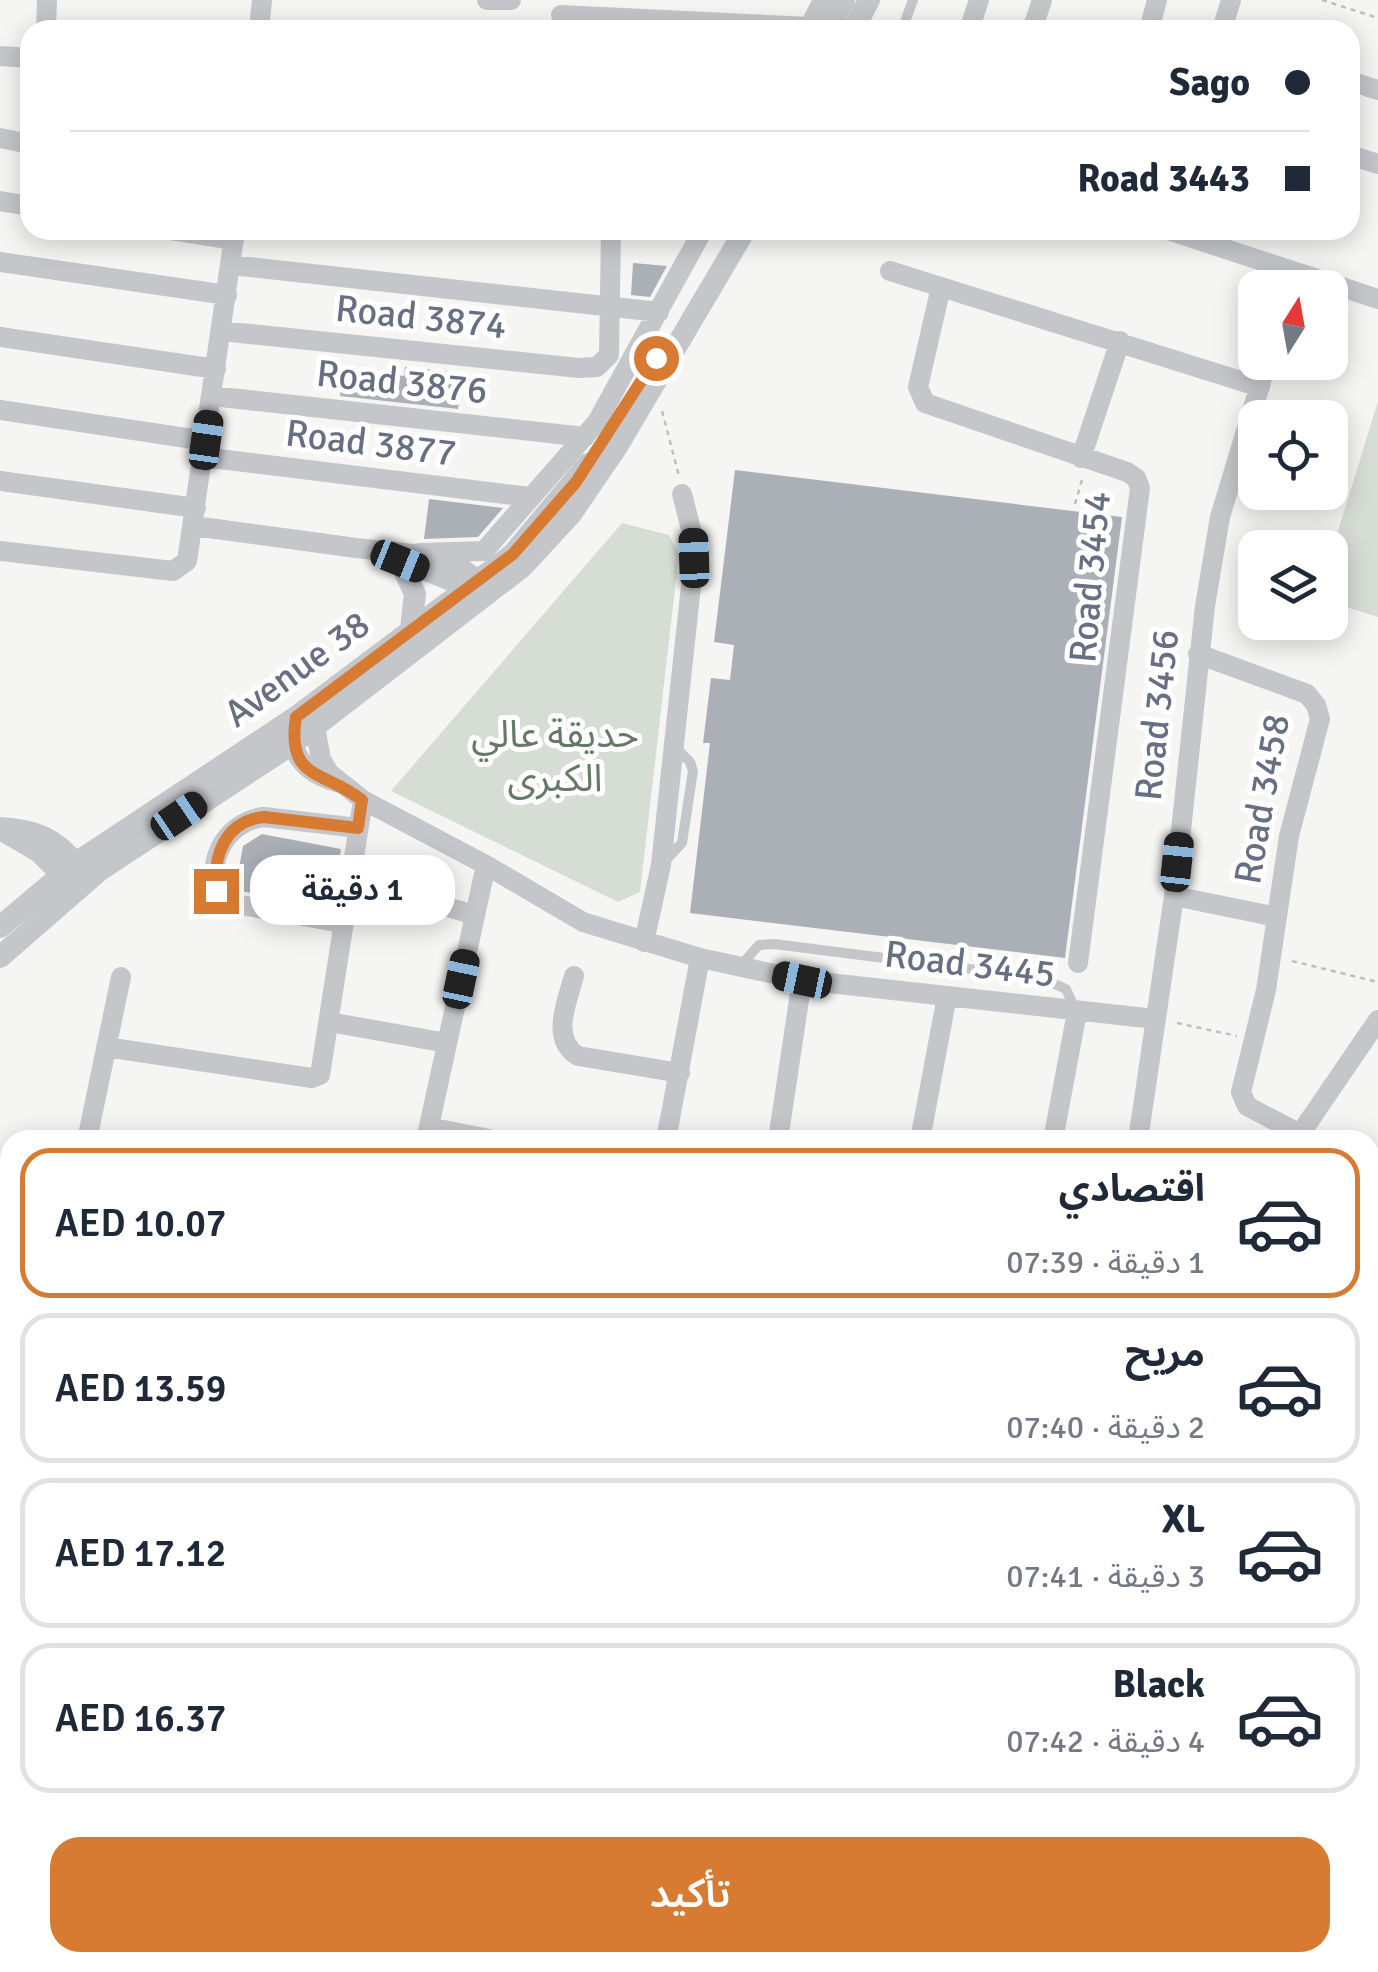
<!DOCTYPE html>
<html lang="ar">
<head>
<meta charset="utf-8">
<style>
  :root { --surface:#fff; --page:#f2f2f3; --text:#1f2937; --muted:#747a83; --line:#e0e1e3; --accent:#d77b32 }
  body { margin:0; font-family:Signika,"Noto Sans Arabic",sans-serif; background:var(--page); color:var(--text); direction:rtl; height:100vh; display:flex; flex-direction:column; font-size:38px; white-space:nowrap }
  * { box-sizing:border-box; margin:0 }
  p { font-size:32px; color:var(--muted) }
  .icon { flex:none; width:55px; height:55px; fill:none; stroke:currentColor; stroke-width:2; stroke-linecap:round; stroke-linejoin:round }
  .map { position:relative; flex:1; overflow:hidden; direction:ltr }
  .details { position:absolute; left:0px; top:1130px; width:1380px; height:842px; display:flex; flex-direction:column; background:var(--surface); border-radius:30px 30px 0 0; box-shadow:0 5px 25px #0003; direction:rtl }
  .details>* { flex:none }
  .top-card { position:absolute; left:20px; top:20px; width:1340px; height:220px; border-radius:30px; box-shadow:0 5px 25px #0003; direction:rtl; display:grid; align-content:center; height:220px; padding:0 50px; background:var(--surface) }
  .needle { width:65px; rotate:11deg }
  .controls { position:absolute; left:1238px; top:270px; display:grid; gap:20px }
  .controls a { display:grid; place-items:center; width:110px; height:110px; border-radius:20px; background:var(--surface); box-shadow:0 5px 25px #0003; font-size:50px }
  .end { position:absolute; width:45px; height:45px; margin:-22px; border:12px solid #d77b32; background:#fff; box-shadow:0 0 0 5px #fff }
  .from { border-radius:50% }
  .bubble { position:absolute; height:70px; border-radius:30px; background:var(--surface); box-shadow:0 5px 25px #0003; font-size:32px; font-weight:600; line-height:70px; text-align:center; direction:rtl }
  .car { position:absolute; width:30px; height:60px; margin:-30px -15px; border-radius:12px; box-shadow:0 0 8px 2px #0007; background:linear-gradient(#222 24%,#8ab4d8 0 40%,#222 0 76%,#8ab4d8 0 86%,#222 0) }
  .top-card b { display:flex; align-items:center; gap:35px; height:95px; font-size:38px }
  .top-card b+b { border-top:2px solid var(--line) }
  .top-card i { width:25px; height:25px; background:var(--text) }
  ul { padding:18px 0 0; list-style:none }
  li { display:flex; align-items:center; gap:30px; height:150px; margin:0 20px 15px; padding:0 30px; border:5px solid var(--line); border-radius:30px }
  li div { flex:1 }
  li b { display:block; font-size:38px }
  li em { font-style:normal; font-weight:600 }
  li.current { border-color:var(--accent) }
  li>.icon { width:90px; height:90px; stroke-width:1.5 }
  .primary-button { display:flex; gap:20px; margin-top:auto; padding:20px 50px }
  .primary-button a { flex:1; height:115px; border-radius:30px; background:var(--accent); color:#fff; font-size:40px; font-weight:600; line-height:115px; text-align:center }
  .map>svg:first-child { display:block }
</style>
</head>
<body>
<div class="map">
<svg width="1378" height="1972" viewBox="0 0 1378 1972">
  <rect width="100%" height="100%" fill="#f5f6f3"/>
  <path fill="#d6ddd4" d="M 1378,401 L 1378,617 L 1330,602 L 1330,557 Z
    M 622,523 L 669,535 L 679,554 L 640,892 L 618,902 L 391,791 Z
    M 1040,1963 L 1155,1963 L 1150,1972 L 1045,1972 Z"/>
  <path fill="#abb0b7" d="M 633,263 L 667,266 L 650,297 L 631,295 Z
    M 344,367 L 404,376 L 405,367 L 462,373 L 458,409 L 340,396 Z
    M 735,470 L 1122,517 L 1065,958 L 690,913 L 710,743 L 703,743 L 711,678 L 730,680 L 734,645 L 714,642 Z
    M 429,499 L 503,508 L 478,537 L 424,539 Z
    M 262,834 L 341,849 L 332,907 L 235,890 L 243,846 Z"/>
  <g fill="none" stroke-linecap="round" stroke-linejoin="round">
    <path stroke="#bdbec1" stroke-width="2.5" stroke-dasharray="5 5" stroke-linecap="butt" d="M 1322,0 L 1378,18
      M 662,411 L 679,476
      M 1075,504 L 1083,476
      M 1292,961 L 1378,982
      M 1177,1023 L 1237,1036
      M 1370,1168 L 1378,1171
      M 1047,1962 L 1053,1972
      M 1128,1972 L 1132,1962"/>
    <path stroke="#c4c6ca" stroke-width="10" d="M 902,30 L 913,0
      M 665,861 L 682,843 L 693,771 L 690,762 L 675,747
      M 741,965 L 759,945 L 774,944 L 1041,978 L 1066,989 L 1076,1011
      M 1181,1972 L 1183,1962"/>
    <path stroke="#c4c6ca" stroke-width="20" d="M 487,0 L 511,0
      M 561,15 L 810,27
      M 46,30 L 47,0
      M 259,30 L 262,0
      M 808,30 L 823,0
      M 969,30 L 979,0
      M 1032,30 L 1042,0
      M 1149,30 L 1157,0
      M 1222,30 L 1231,0
      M 0,56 L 30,58
      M 1350,81 L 1378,90
      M 0,138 L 30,144
      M 1350,155 L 1378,164
      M 0,201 L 30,206
      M 171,230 L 234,240
      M 1168,230 L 1378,299
      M 0,262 L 227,295
      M 231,265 L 659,312
      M 890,271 L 1260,387
      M 941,287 L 918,387 L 925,403 L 1127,472 L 1136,478 L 1140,488 L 1078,963
      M 221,331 L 579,368 L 597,367 L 609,355 L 611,230
      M 0,337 L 216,369
      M 212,396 L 585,437
      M 0,410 L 206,441
      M 203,457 L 530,497
      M 1081,458 L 1120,341
      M 0,481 L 196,508
      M 194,526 C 246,533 298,540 349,547 C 394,554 439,549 477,579
      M 0,551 L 173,571 L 187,561 L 235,230
      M 420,553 L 484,551 L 597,422 L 703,230
      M 393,558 L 466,587
      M 1198,654 L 1307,694 L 1316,705 L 1320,719 L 1289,836 L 1266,990 L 1241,1092 L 1247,1106 L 1300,1134
      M 315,727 L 321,759 L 329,773 L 363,800 L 486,865 L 583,922 L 700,958 L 802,980 L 1155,1019
      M 292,744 C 301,767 315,776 339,783
      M 0,827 C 33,829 55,836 76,863 L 72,877
      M 2,831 L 38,852 L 61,875 L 77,878
      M 440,880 L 437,904 L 475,915
      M 1174,896 L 1277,917
      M 342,923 L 224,902 C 200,869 224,821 264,817 L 358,828
      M 644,942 L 661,865 L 694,558 L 692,533 L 682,494
      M 574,976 C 567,1002 550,1039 578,1056 L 680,1073
      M 329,1022 L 447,1043
      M 106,1047 L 312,1078 L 320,1075 L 363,800
      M 429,1127 L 494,1140
      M 87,1140 L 121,977
      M 426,1140 L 486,865
      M 666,1140 L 700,958
      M 778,1140 L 802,980
      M 920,1140 L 947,996
      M 1053,1140 L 1077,1012
      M 1138,1140 L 1174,896 L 1205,606 L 1220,517 L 1267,362
      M 1296,1140 L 1378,1020
      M 0,1196 L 10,1193
      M 1370,1218 L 1378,1205
      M 1370,1416 L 1378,1415
      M 0,1616 L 10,1618
      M 0,1762 L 10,1764
      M 1370,1902 L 1378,1903
      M 934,1962 L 939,1972
      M 75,1972 L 76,1962
      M 226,1972 L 228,1962
      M 465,1972 L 467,1962
      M 628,1972 L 632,1966 L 645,1963 L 684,1972
      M 727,1972 L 728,1962
      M 1225,1972 L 1226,1962"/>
    <path stroke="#c4c6ca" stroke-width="22" d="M 827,30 L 844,0
      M 853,30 L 869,0
      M 400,561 L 415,594 L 411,628
      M 0,927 L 76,863 L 296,717 L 513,554 L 588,464
      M 0,957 L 100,870 L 292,744 L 522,567 L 571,514 L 618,445 L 745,230
      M 0,1463 L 10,1465
      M 0,1494 L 10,1497
      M 1370,1771 L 1378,1773"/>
  </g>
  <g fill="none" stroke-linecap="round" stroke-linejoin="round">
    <path stroke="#d77b32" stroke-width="12" d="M 216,891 C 213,855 225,821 264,817 L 358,828 L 362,800 C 323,770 286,780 296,717 L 513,554 L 576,482 L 656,358"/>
  </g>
  <g text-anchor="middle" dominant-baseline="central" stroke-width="10" stroke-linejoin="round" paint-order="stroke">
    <g font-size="38" fill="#677082" stroke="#fff">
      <text transform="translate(421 317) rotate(6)">Road 3874</text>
      <text transform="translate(402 382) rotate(6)">Road 3876</text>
      <text transform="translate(371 443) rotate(7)">Road 3877</text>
      <text transform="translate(1090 577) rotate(-85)">Road 3454</text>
      <text transform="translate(297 669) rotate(-36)">Avenue 38</text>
      <text transform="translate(1157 715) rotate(-84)">Road 3456</text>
      <text transform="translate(1262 799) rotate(-80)">Road 3458</text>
      <text transform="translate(970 964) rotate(7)">Road 3445</text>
    </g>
    <g font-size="38" fill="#657a66" stroke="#fff">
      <text x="555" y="734">حديقة عالي<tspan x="555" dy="44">الكبرى</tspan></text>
    </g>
  </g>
</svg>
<div class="controls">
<a><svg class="needle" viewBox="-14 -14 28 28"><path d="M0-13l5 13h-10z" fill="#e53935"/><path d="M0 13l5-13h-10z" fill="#747a83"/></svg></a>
<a><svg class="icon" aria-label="locate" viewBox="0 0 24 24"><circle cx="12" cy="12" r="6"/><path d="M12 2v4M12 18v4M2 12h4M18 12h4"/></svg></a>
<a><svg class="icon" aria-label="layers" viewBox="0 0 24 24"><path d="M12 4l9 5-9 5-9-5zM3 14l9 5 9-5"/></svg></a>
</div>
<i class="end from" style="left:656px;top:358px"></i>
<i class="end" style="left:216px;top:891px"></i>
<div class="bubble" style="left:250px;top:855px;width:205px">1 دقيقة</div>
<i class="car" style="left:206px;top:440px;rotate:8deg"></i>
<i class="car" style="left:694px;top:558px;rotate:358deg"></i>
<i class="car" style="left:400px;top:561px;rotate:112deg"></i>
<i class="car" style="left:179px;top:816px;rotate:56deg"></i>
<i class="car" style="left:1177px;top:862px;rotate:6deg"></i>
<i class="car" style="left:461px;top:979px;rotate:12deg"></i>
<i class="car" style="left:802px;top:980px;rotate:282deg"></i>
<div class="top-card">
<b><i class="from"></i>Sago</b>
<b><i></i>Road 3443</b>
</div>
<section class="details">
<ul>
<li class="current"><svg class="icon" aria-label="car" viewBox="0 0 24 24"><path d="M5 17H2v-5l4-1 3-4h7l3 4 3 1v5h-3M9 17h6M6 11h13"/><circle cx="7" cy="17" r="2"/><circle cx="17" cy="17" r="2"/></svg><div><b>اقتصادي</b><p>1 دقيقة · 07:39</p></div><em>AED 10.07</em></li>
<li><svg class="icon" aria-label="car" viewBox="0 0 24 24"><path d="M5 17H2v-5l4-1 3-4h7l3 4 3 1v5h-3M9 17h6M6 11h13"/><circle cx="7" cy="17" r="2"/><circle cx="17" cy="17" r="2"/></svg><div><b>مريح</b><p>2 دقيقة · 07:40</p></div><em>AED 13.59</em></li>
<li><svg class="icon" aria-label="car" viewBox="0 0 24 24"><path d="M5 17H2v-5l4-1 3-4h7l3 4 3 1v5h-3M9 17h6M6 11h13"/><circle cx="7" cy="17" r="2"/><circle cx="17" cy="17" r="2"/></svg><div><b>XL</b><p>3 دقيقة · 07:41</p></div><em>AED 17.12</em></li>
<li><svg class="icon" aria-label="car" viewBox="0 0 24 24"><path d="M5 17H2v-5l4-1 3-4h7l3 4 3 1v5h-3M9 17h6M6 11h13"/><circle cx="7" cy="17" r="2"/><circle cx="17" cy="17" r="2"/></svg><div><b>Black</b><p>4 دقيقة · 07:42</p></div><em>AED 16.37</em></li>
</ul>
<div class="primary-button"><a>تأكيد</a></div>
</section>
</div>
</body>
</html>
